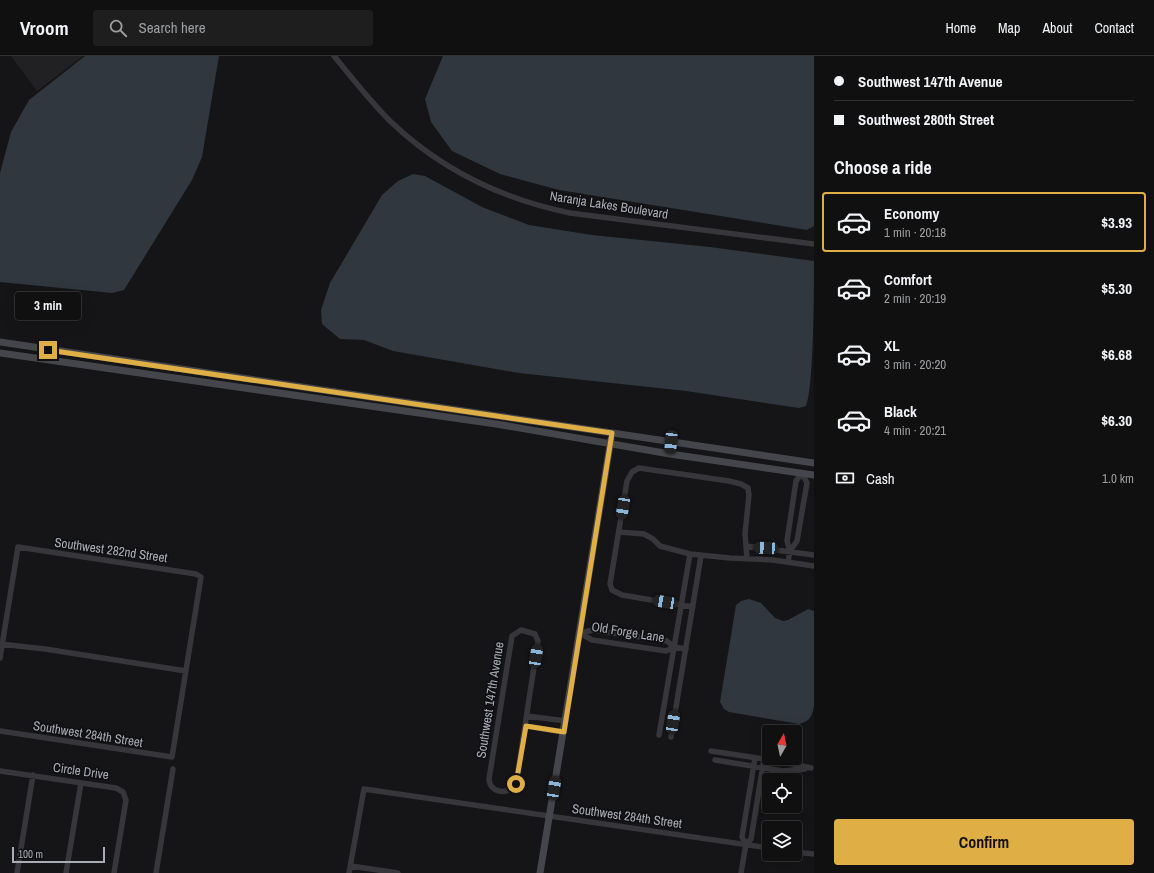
<!DOCTYPE html>
<html lang="en">
<head>
<meta charset="utf-8">
<style>
  :root { --surface:#101011; --page:#1e1e1f; --text:#f1f3f6; --muted:#9c9d9f; --line:#303031; --accent:#dfaf45 }
  body { margin:0; font-family:"Archivo Narrow",sans-serif; background:var(--page); color:var(--text); height:100vh; display:flex; flex-direction:column; font-size:15px; white-space:nowrap }
  * { box-sizing:border-box; margin:0 }
  p { font-size:13px; color:var(--muted) }
  .icon { flex:none; width:22px; height:22px; fill:none; stroke:currentColor; stroke-width:2; stroke-linecap:round; stroke-linejoin:round }
  .map { position:relative; flex:1; overflow:hidden }
  .side { display:flex; flex-direction:column; background:var(--surface); width:340px }
  .side>* { flex:none }
  .top-card { display:grid; align-content:center; height:88px; padding:0 20px; background:var(--surface) }
  .needle { width:26px; rotate:9deg }
  .tools { position:absolute; left:762px; top:669px; display:grid; gap:8px }
  .tools a { display:grid; place-items:center; width:40px; height:40px; border-radius:4px; background:var(--surface); box-shadow:0 4px 16px #0002,0 0 0 1px var(--line); font-size:20px }
  .scale { position:absolute; left:12px; bottom:10px; width:93px; box-sizing:border-box; padding-left:4px; border:2px solid #a9acb6; border-top:0; font-size:11px; line-height:14px; white-space:nowrap; color:#a9acb6; -webkit-text-stroke:3px #101012; paint-order:stroke }
  .end { position:absolute; width:18px; height:18px; margin:-9px; border:5px solid #dfaf45; background:#111; box-shadow:0 0 0 2px #111 }
  .from { border-radius:50% }
  .bubble { position:absolute; height:28px; border-radius:4px; background:var(--surface); box-shadow:0 4px 16px #0002,0 0 0 1px var(--line); font-size:13px; font-weight:700; line-height:28px; text-align:center }
  .car { position:absolute; width:12px; height:24px; margin:-12px -6px; border-radius:5px; box-shadow:0 0 3px 1px #0007; background:linear-gradient(#222 24%,#8ab4d8 0 40%,#222 0 76%,#8ab4d8 0 86%,#222 0) }
  .top-card b { display:flex; align-items:center; gap:14px; height:38px; font-size:15px }
  .top-card b+b { border-top:1px solid var(--line) }
  .top-card i { width:10px; height:10px; background:var(--text) }
  ul { padding:0; list-style:none }
  li { display:flex; align-items:center; gap:12px; height:60px; margin:0 8px 6px; padding:0 12px; border:2px solid transparent; border-radius:4px }
  li div { flex:1 }
  li b { display:block; font-size:15px }
  li em { font-style:normal; font-weight:700 }
  li.active { border-color:var(--accent) }
  li>.icon { width:36px; height:36px; stroke-width:1.5 }
  h2 { padding:0 20px; font-size:18px; line-height:48px }
  .pay { display:flex; align-items:center; gap:10px; height:44px; padding:0 20px; font-size:15px }
  .pay p { margin-inline-start:auto }
  .action { display:flex; gap:8px; margin-top:auto; padding:8px 20px }
  .action a { flex:1; height:46px; border-radius:4px; background:var(--accent); color:#111; font-size:16px; font-weight:700; line-height:46px; text-align:center }
  header { display:flex; align-items:center; gap:24px; box-sizing:border-box; height:56px; padding:0 20px; background:var(--surface); border-bottom:1px solid var(--line) }
  header strong { font-size:19px }
  nav { display:flex; gap:22px; margin-inline-start:auto; font-size:14px }
  .search { width:280px; height:36px; background:var(--page); display:flex; align-items:center; gap:10px; box-sizing:border-box; padding:0 14px; border-radius:4px; color:var(--muted); font-size:15px }
  main { display:flex; flex:1; min-height:0 }
  .map>svg:first-child { display:block }
</style>
</head>
<body>
<header>
<strong>Vroom</strong>
<div class="search"><svg class="icon" aria-label="search" viewBox="0 0 24 24"><circle cx="10" cy="10" r="6"/><path d="M15 15l6 6"/></svg>Search here</div>
<nav><a>Home</a><a>Map</a><a>About</a><a>Contact</a></nav>
</header>
<main>
<div class="map">
<svg width="814" height="817" viewBox="0 0 814 817">
  <rect width="100%" height="100%" fill="#151517"/>
  <path fill="#212124" d="M 11,0 L 83,0 L 37,35 Z"/>
  <path fill="#30373e" d="M 85,0 L 219,0 L 202,101 L 192,124 L 124,234 L 112,237 L 0,226 L 0,117 L 11,76 L 29,44 Z
    M 443,0 L 814,0 L 814,170 L 807,174 L 559,134 L 500,118 L 452,95 L 431,66 L 425,43 Z
    M 413,118 L 425,120 L 482,151 L 529,169 L 592,179 L 710,191 L 814,205 C 814,233 814,332 806,350 L 799,352 L 686,335 L 519,317 L 393,295 L 364,284 L 340,283 L 322,268 L 321,254 L 330,227 L 382,139 L 398,125 Z
    M 749,543 L 761,547 L 775,562 L 783,565 L 788,564 L 808,553 L 814,555 L 814,650 C 812,661 810,665 799,668 L 729,656 L 724,653 L 720,646 L 736,549 L 741,545 Z"/>
  <g fill="none" stroke-linecap="round" stroke-linejoin="round">
    <path stroke="#37373b" stroke-width="5.5" d="M 334,0 C 352,22 370,45 390,65 C 440,113 502,143 570,157 L 814,188
      M 619,476 L 644,478 L 653,483 L 660,490 L 690,498 L 730,502 L 773,504 L 814,510
      M 746,490 L 814,499
      M 788,506 L 790,495 L 797,485 L 807,427 L 802,417 L 796,425 L 787,485 L 790,495
      M 693,551 L 622,539 L 612,534 L 610,528 L 627,425 L 632,416 L 639,412 L 729,425 L 741,428 L 748,432 L 749,439 L 745,478 L 747,503
      M 521,574 L 535,578 L 538,585 L 516,728 C 509,739 490,738 489,723 L 512,580 Z
      M 580,577 L 593,574 L 667,585 L 674,591 L 686,593
      M 580,577 L 592,584 L 666,595 L 674,591
      M 0,588 L 45,593 L 186,615
      M 0,602 L 18,491 L 196,518 L 201,521 L 172,701 L 0,675
      M 527,660 L 566,665
      M 525,670 L 564,676
      M 659,679 L 690,498
      M 671,681 L 701,500
      M 711,695 L 784,706 L 811,712
      M 715,704 L 783,715 L 805,713
      M 0,715 L 116,732 L 123,736 L 126,744 L 114,817
      M 746,788 L 742,781 L 755,702
      M 746,788 L 751,783 L 764,703
      M 795,796 L 814,798
      M 351,810 L 398,817
      M 17,817 L 33,719
      M 66,817 L 81,727
      M 156,817 L 173,713
      M 349,817 L 364,733 L 769,792
      M 741,817 L 746,788"/>
    <path stroke="#45464b" stroke-width="7" d="M 0,286 L 814,407
      M 0,297 L 496,368 L 670,398 L 814,419
      M 540,817 L 611,383"/>
  </g>
  <g fill="none" stroke-linecap="round" stroke-linejoin="round">
    <path stroke="#dfaf45" stroke-width="5" d="M 48,294 L 612,377 L 564,676 L 526,670 L 516,728"/>
  </g>
  <g text-anchor="middle" dominant-baseline="central" stroke-width="3.5" stroke-linejoin="round" paint-order="stroke">
    <g font-size="13" fill="#a9acb6" stroke="#101012">
      <text transform="translate(609 149) rotate(9)">Naranja Lakes Boulevard</text>
      <text transform="translate(111 494) rotate(8)">Southwest 282nd Street</text>
      <text transform="translate(628 576) rotate(9)">Old Forge Lane</text>
      <text transform="translate(490 644) rotate(-81)">Southwest 147th Avenue</text>
      <text transform="translate(88 678) rotate(9)">Southwest 284th Street</text>
      <text transform="translate(81 715) rotate(8)">Circle Drive</text>
      <text transform="translate(627 760) rotate(8)">Southwest 284th Street</text>
    </g>
  </g>
</svg>
<div class="tools">
<a><svg class="needle" viewBox="-14 -14 28 28"><path d="M0-13l5 13h-10z" fill="#e53935"/><path d="M0 13l5-13h-10z" fill="#9c9d9f"/></svg></a>
<a><svg class="icon" aria-label="locate" viewBox="0 0 24 24"><circle cx="12" cy="12" r="6"/><path d="M12 2v4M12 18v4M2 12h4M18 12h4"/></svg></a>
<a><svg class="icon" aria-label="layers" viewBox="0 0 24 24"><path d="M12 4l9 5-9 5-9-5zM3 14l9 5 9-5"/></svg></a>
</div>
<div class="scale">100 m</div>
<i class="end from" style="left:516px;top:728px"></i>
<i class="end" style="left:48px;top:294px"></i>
<div class="bubble" style="left:15px;top:236px;width:66px">3 min</div>
<i class="car" style="left:671px;top:386px;rotate:185deg"></i>
<i class="car" style="left:623px;top:451px;rotate:189deg"></i>
<i class="car" style="left:766px;top:492px;rotate:273deg"></i>
<i class="car" style="left:665px;top:546px;rotate:280deg"></i>
<i class="car" style="left:536px;top:600px;rotate:9deg"></i>
<i class="car" style="left:673px;top:666px;rotate:9deg"></i>
<i class="car" style="left:554px;top:732px;rotate:10deg"></i>
</div>
<section class="side">
<div class="top-card">
<b><i class="from"></i>Southwest 147th Avenue</b>
<b><i></i>Southwest 280th Street</b>
</div>
<h2>Choose a ride</h2>
<ul>
<li class="active"><svg class="icon" aria-label="car" viewBox="0 0 24 24"><path d="M5 17H2v-5l4-1 3-4h7l3 4 3 1v5h-3M9 17h6M6 11h13"/><circle cx="7" cy="17" r="2"/><circle cx="17" cy="17" r="2"/></svg><div><b>Economy</b><p>1 min · 20:18</p></div><em>$3.93</em></li>
<li><svg class="icon" aria-label="car" viewBox="0 0 24 24"><path d="M5 17H2v-5l4-1 3-4h7l3 4 3 1v5h-3M9 17h6M6 11h13"/><circle cx="7" cy="17" r="2"/><circle cx="17" cy="17" r="2"/></svg><div><b>Comfort</b><p>2 min · 20:19</p></div><em>$5.30</em></li>
<li><svg class="icon" aria-label="car" viewBox="0 0 24 24"><path d="M5 17H2v-5l4-1 3-4h7l3 4 3 1v5h-3M9 17h6M6 11h13"/><circle cx="7" cy="17" r="2"/><circle cx="17" cy="17" r="2"/></svg><div><b>XL</b><p>3 min · 20:20</p></div><em>$6.68</em></li>
<li><svg class="icon" aria-label="car" viewBox="0 0 24 24"><path d="M5 17H2v-5l4-1 3-4h7l3 4 3 1v5h-3M9 17h6M6 11h13"/><circle cx="7" cy="17" r="2"/><circle cx="17" cy="17" r="2"/></svg><div><b>Black</b><p>4 min · 20:21</p></div><em>$6.30</em></li>
</ul>
<div class="pay"><svg class="icon" aria-label="cash" viewBox="0 0 24 24"><path d="M3 7h18v10H3z"/><circle cx="12" cy="12" r="2"/></svg>Cash<p>1.0 km</p></div>
<div class="action"><a>Confirm</a></div>
</section>
</main>
</body>
</html>
